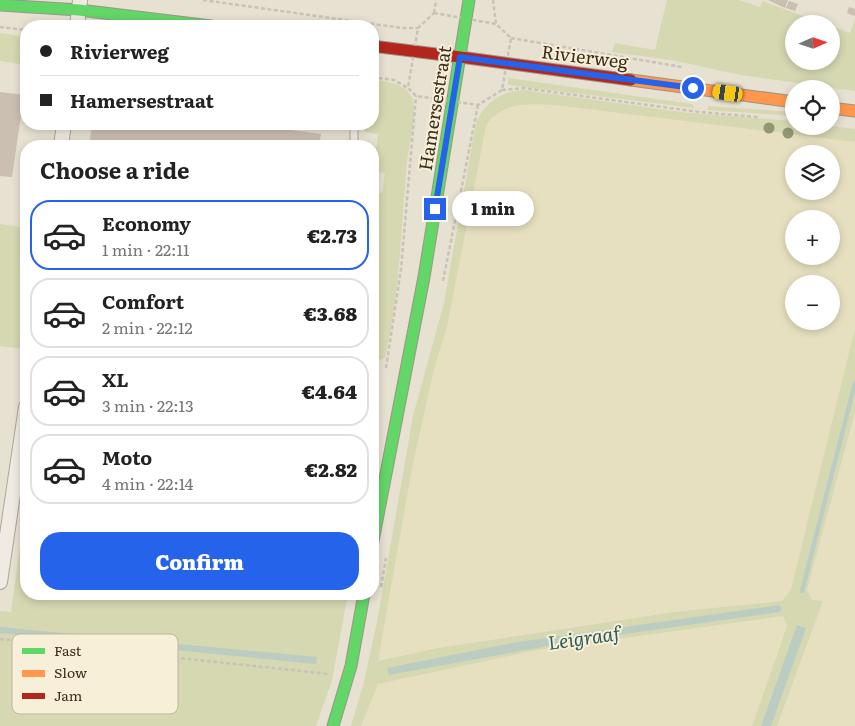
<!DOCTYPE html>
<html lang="en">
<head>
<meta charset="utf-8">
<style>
  :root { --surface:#fff; --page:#f2f2f2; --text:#222; --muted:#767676; --line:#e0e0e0; --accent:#2563eb }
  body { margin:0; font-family:Literata,serif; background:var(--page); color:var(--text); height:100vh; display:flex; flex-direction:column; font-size:19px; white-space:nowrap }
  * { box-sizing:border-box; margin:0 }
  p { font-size:16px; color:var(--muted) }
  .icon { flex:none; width:28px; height:28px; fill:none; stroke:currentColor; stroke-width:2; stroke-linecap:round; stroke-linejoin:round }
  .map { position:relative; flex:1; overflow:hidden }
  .details { position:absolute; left:20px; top:140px; width:359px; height:460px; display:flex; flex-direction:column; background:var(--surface); border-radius:20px; box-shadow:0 2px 8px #0003 }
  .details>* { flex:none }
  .top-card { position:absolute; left:20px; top:20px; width:359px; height:110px; border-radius:20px; box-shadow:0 2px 8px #0003; display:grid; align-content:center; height:110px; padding:0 20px; background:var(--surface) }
  .needle { width:32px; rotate:87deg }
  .buttons { position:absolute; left:785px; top:15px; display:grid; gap:10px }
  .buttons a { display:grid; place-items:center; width:55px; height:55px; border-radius:50%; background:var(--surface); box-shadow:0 2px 8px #0003; font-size:25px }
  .end { position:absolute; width:22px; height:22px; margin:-11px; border:6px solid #2563eb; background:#fff; box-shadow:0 0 0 2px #fff }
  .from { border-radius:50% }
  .bubble { position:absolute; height:35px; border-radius:18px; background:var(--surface); box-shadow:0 2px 8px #0003; font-size:16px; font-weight:800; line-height:35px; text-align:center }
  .car { position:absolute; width:15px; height:30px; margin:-15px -8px; border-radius:6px; box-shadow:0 0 4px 1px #0007; background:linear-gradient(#f5c518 24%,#345 0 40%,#f5c518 0 76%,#345 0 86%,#f5c518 0) }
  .top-card b { display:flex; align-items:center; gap:18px; height:48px; font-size:19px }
  .top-card b+b { border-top:1px solid var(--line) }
  .top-card i { width:12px; height:12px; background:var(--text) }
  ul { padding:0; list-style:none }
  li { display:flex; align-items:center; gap:15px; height:70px; margin:0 10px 8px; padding:0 10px; border:2px solid var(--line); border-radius:20px }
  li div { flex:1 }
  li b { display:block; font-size:19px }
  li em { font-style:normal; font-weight:800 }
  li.on { border-color:var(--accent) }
  li>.icon { width:45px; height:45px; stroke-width:1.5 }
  h2 { padding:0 20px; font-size:22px; line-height:60px }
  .primary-button { display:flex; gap:10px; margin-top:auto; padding:10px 20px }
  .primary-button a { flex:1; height:58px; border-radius:20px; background:var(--accent); color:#fff; font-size:20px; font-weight:800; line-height:58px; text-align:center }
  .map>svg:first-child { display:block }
</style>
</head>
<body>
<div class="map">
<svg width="855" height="726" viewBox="0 0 855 726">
  <rect width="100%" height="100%" fill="#e7e1d1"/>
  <path fill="#e7e0c0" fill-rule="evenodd" d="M 525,104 L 563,106 L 855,142 L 855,328 L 791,589 L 782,601 L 674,612 L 551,630 L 438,648 L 378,661 L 412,468 L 434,368 L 447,327 L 486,126 L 500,111 ZM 794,154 L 831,154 L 831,191 L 794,191 ZM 794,219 L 831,219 L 831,256 L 794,256 ZM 794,284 L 831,284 L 831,321 L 794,321 Z
    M 855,412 L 855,726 L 777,726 L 822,602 L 812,600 L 807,590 Z
    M 783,616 L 787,626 L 752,726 L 361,726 L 377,684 L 537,650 Z"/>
  <path fill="#d6d8b2" d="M 667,0 L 739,0 L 760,7 L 762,1 L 825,24 L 794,24 L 794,61 L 831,61 L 831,26 L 850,33 L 855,19 L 855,91 L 741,75 L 671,60 L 612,52 L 615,43 L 655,50 Z
    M 0,33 L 26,37 L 26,65 L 0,61 Z
    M 508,78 L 692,104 L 694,108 L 508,85 Z
    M 373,80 C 386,81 406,83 412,98 C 418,112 409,145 407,162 C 401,228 400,293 385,358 L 373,363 L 373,192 L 382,193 L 385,173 L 373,171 L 378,134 L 365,132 L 362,124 L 372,124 Z
    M 523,90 L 689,113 L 794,121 L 794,126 L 831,126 L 855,129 L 855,142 L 563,106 C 536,104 503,99 486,126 L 447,327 L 434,369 L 412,468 L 378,661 L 438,648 L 674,612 L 782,601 L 791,589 L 855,328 L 855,412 L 807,590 L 812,600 L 823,601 L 777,726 L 752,726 L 787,626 L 783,616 L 537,650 L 378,684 L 361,726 L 351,726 L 364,682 L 378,617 L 413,416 L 444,303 L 476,122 C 486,102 500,92 523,90 Z
    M 709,106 L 794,112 L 794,116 L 707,110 Z
    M 0,224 L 26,228 L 26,349 L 0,346 Z
    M 23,523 L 26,523 L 26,594 L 348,594 L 332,680 L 316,726 L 0,726 L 0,611 L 11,612 Z"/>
  <path fill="#bbcdc3" d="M 779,605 L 782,609 L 780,612 L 575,641 L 389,675 L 387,668 L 518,642 Z
    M 797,625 L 806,628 L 771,726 L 761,726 Z
    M 0,627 L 317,657 L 316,664 L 0,633 Z"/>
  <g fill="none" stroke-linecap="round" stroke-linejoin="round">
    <path stroke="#bbcdc3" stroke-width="4.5" d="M 802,591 L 855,383"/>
  </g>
  <path fill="#cbbfb1" d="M 768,0 L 788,0 L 785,8 Z
    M 789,1 L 798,4 L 795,11 L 786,8 Z
    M 849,7 L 855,9 L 855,16 L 847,13 Z
    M 0,92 L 24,95 L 12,177 L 0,176 Z
    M 92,124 L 246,124 L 321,134 L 319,146 L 89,146 Z"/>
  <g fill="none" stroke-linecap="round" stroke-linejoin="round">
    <defs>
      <path id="lane" d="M 354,124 L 354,146"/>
      <path id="street" d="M 77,26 L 80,0
        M 61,146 L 64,124
        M 0,582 L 26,407"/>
      <path id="fast" d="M 0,5 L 79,10 L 211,26
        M 372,546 L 424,277 L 469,0
        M 333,726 L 351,666 L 364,594"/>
      <path id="slow" d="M 631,80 L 794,102
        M 831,108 L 855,111"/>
      <path id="jam" d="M 372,46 L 460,57
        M 460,57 L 631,80"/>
    </defs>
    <use href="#lane" stroke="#ada699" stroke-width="9"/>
    <use href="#street" stroke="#ada699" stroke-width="16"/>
    <use href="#fast" stroke="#9c9589" stroke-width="13"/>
    <use href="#slow" stroke="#9c9589" stroke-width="13"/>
    <use href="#jam" stroke="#9c9589" stroke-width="13"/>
    <path stroke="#c8c2b8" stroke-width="2.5" stroke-dasharray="4 2.5" stroke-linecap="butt" d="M 203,0 L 402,28 L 418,28
      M 493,0 L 496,24
      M 434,13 L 496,24 L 511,38 L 502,90 L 478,105 L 416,96 L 408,88 L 418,28 Z
      M 434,13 L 436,0
      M 0,27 L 26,30
      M 511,38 L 682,67
      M 372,77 L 394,80 L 408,88
      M 502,90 L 523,88 L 699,112 L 758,117
      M 443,281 L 478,105
      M 386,368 L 401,269 L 416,96
      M 381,587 L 386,558
      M 0,639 L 329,674"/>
    <use href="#lane" stroke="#efebe2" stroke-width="7"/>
    <use href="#street" stroke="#efebe2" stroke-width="14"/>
    <use href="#fast" stroke="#63d668" stroke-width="11"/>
    <use href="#slow" stroke="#ff974d" stroke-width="11"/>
    <use href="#jam" stroke="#b3261e" stroke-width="11"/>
  </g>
  <g fill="#919772">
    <circle cx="769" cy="128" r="5.5"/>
    <circle cx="788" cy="133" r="5.5"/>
  </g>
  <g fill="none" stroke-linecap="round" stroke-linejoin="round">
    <path stroke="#2563eb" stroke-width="6" d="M 435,209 L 460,57 L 693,88"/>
  </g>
  <g text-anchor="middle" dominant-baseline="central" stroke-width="4" stroke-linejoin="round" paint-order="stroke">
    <g font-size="18" fill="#3d2e1f" stroke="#f7efd7">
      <text transform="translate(585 56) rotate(7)">Rivierweg</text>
      <text transform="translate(434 108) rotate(-81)">Hamersestraat</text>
    </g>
    <g font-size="19" font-style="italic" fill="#2e5d5b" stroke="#f7efd7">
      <text transform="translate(584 637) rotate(-8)">Leigraaf</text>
    </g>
  </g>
  <rect x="12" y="634" width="166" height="80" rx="8" fill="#f7efd7" stroke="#bfb5a0" stroke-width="1"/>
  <rect x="22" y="648" width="23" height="6" fill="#63d668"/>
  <rect x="22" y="670" width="23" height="7" fill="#ff974d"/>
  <rect x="22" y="693" width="23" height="6" fill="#b3261e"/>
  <g font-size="14" fill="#3d2e1f">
    <text x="54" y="656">Fast</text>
    <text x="54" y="678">Slow</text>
    <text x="54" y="701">Jam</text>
  </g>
</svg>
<div class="buttons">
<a><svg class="needle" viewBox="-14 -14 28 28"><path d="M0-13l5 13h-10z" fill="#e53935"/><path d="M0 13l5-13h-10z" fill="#767676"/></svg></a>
<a><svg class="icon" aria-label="locate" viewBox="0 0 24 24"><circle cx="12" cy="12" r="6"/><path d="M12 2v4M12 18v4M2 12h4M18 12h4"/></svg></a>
<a><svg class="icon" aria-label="layers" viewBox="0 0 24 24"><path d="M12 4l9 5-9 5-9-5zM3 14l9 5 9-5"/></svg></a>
<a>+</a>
<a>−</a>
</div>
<i class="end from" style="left:693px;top:88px"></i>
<i class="end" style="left:435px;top:209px"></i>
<div class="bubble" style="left:452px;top:191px;width:82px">1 min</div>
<i class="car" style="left:728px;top:93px;rotate:278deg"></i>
<div class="top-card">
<b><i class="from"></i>Rivierweg</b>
<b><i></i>Hamersestraat</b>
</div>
<section class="details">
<h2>Choose a ride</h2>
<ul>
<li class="on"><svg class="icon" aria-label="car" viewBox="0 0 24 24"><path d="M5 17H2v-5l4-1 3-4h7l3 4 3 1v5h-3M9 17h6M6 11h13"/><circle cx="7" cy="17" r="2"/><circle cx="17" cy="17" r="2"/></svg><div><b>Economy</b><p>1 min · 22:11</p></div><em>€2.73</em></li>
<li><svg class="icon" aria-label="car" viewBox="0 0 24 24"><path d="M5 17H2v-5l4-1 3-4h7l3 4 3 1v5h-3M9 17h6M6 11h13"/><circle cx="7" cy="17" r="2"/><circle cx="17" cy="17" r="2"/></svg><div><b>Comfort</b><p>2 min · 22:12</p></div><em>€3.68</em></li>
<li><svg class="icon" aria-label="car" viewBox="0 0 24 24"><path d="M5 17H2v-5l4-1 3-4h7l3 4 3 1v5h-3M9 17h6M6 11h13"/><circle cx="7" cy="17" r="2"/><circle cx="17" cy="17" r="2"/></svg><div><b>XL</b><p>3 min · 22:13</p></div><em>€4.64</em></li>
<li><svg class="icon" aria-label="car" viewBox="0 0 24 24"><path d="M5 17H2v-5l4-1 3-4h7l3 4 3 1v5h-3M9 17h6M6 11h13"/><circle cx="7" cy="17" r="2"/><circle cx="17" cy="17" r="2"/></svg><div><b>Moto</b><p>4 min · 22:14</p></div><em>€2.82</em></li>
</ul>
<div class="primary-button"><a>Confirm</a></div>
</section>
</div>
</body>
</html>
